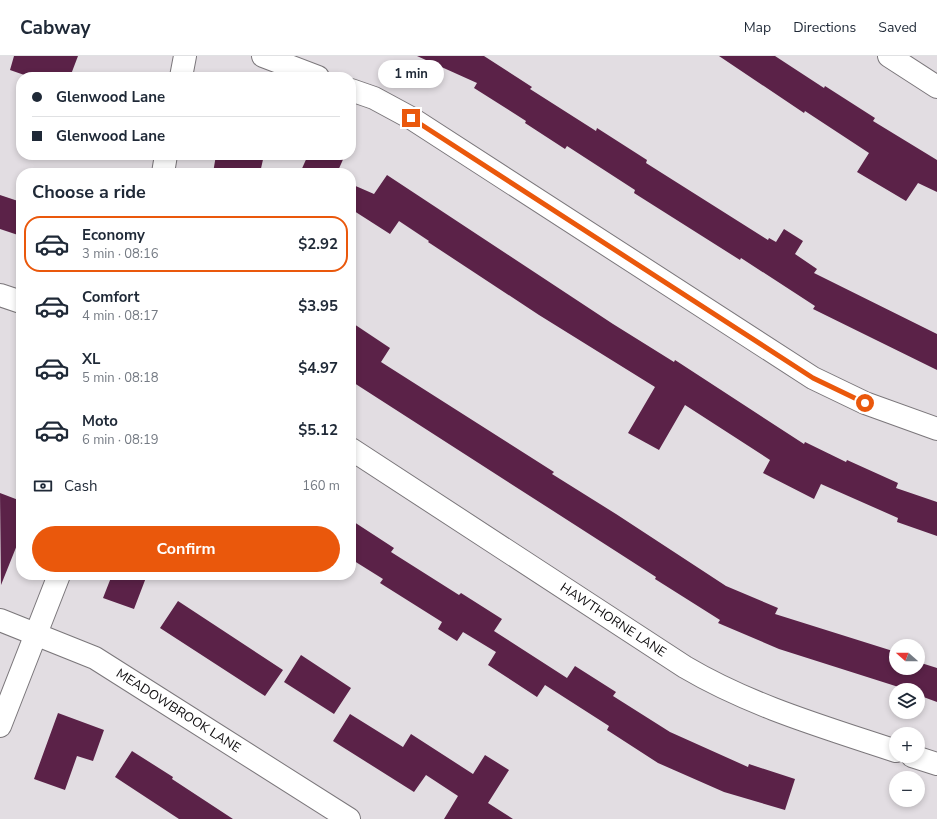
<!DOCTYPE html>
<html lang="en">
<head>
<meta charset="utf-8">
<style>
  :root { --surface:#fff; --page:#f2f2f3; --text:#1f2937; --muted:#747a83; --line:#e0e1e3; --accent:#ea580c }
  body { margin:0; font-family:"Nunito Sans",sans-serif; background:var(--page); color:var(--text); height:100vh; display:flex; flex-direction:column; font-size:15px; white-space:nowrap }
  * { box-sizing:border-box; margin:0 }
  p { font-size:13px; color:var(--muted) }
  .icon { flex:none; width:22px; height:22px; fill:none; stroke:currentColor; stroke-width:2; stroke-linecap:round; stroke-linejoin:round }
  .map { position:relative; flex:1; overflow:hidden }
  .drawer { position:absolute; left:16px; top:112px; width:340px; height:412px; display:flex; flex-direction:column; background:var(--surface); border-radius:16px; box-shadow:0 2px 6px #0003 }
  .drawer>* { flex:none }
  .guide { position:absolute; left:16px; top:16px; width:340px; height:88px; border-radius:16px; box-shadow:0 2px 6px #0003; display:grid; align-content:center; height:88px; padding:0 16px; background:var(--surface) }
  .needle { width:26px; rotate:291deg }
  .fabs { position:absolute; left:889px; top:583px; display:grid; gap:8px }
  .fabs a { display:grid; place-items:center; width:36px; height:36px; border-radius:50%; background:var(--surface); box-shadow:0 2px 6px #0003; font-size:20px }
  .end { position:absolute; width:18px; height:18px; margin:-9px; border:5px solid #ea580c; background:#fff; box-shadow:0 0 0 2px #fff }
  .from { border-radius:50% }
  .bubble { position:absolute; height:28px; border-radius:14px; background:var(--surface); box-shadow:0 2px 6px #0003; font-size:13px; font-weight:700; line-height:28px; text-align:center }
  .guide b { display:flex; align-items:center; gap:14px; height:38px; font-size:15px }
  .guide b+b { border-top:1px solid var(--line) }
  .guide i { width:10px; height:10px; background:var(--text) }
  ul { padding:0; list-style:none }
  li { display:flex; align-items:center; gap:12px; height:56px; margin:0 8px 6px; padding:0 8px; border:2px solid transparent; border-radius:16px }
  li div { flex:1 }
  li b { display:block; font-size:15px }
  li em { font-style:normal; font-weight:700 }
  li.current { border-color:var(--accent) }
  li>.icon { width:36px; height:36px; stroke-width:1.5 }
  h2 { padding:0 16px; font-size:18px; line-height:48px }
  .pay { display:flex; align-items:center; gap:10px; height:44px; padding:0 16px; font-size:15px }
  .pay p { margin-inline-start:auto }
  .primary-button { display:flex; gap:8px; margin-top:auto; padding:8px 16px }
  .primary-button a { flex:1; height:46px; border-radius:24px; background:var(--accent); color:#fff; font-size:16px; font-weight:700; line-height:46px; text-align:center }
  header { display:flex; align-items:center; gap:24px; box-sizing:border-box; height:56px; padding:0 20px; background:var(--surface); border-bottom:1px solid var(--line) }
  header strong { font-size:19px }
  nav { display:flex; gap:22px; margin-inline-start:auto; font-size:14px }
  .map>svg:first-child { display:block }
</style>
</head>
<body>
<header>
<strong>Cabway</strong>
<nav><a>Map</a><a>Directions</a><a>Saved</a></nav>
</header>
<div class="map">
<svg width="937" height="763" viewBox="0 0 937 763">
  <rect width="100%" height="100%" fill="#e2dde2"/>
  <path fill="#5b2248" d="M 14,0 L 78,0 L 70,21 L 30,21 L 10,14 Z
    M 417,0 L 484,0 L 532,31 L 530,33 L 596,75 L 597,72 L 647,104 L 646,107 L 768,184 L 769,182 L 776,186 L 784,173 L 803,185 L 795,198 L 817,213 L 814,217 L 937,278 L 937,314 L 813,253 L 815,250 L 741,202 L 740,204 L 634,137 L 635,134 L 567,90 L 565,93 L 525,67 L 526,65 L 474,32 L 477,27 Z
    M 719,0 L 775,0 L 824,32 L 825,30 L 875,62 L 873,65 L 937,104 L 937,136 L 918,127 L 906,145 L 857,116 L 869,97 L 805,55 L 804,57 Z
    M 216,99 L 264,99 L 260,117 L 213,117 Z
    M 308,99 L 345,99 L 337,117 L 300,117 Z
    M 387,119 L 613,268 L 674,306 L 675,304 L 804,388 L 805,386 L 846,406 L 847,404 L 898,427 L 896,432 L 937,446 L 937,480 L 897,466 L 898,462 L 821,428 L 814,443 L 763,417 L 770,404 L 685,349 L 659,394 L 628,377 L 655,331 L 539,259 L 428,186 L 429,185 L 399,165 L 390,178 L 351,153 L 351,128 L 374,138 Z
    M 0,139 L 21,146 L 21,180 L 0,173 Z
    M 351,266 L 390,292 L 381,306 L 554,416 L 552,418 L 616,458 L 726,530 L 778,552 L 775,558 L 896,596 L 896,612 L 918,612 L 918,606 L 937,612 L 937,646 L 918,639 L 918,634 L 908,634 L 779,593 L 718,567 L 720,564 L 655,523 L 656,521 L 351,325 Z
    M 0,437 L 21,445 L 21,479 L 1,529 Z
    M 351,464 L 394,492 L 391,496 L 459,539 L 461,537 L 502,563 L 494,575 L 567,622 L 575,610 L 616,636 L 613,640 L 670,676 L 748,711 L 749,708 L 795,723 L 785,754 L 724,736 L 658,707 L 607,674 L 609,670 L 545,629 L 537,641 L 488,609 L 496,596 L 463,576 L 457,585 L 438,573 L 442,566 L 380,527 L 383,523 L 351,503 Z
    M 112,519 L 147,519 L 134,553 L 103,542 Z
    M 178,545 L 283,614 L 265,640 L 160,572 Z
    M 301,599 L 351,632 L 334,658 L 284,626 Z
    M 58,657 L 104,674 L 93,705 L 77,700 L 65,734 L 34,723 Z
    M 350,658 L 403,691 L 411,678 L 473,718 L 485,699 L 509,714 L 488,747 L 513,763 L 444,763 L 458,740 L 426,719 L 414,736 L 333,685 Z
    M 132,695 L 173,721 L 172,723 L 233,763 L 179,763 L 115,721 Z"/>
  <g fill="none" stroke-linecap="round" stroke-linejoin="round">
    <defs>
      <g id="minor">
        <path d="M 263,0 L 318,21"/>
        <path d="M 889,0 L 937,31"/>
        <path d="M 181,21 L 185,0"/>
        <path d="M 351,34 L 374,42 L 411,62 L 813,322 L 865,347 L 937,373"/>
        <path d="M 163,117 L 166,99"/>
        <path d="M 0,239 L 21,246"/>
        <path id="s1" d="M 351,393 L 685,611 C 751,650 824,671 896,695"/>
        <path id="s2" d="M 0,564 L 95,602 L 349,763"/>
        <path d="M 0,670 L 59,519"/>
        <path d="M 912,700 L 937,708"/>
      </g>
    </defs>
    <use href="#minor" stroke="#7b777b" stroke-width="24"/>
    <use href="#minor" stroke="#fff" stroke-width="22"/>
  </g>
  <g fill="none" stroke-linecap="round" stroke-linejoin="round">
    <path stroke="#ea580c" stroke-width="5" d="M 411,62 L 813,322 L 865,347"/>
  </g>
  <g text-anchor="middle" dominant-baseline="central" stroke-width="4" stroke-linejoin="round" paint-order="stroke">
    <g font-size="13" fill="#0f0d0f" stroke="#efeaf0">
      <text stroke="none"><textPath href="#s1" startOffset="313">HAWTHORNE LANE</textPath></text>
      <text stroke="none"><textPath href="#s2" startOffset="201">MEADOWBROOK LANE</textPath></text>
    </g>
  </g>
</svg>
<div class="fabs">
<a><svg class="needle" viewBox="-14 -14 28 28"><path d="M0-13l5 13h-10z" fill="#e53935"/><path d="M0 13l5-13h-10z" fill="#747a83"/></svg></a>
<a><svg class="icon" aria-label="layers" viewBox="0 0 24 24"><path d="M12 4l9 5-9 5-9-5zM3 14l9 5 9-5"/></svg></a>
<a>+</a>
<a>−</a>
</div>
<i class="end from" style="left:865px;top:347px"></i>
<i class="end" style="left:411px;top:62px"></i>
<div class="bubble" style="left:378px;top:4px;width:66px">1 min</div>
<div class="guide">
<b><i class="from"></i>Glenwood Lane</b>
<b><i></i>Glenwood Lane</b>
</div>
<section class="drawer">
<h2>Choose a ride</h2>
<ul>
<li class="current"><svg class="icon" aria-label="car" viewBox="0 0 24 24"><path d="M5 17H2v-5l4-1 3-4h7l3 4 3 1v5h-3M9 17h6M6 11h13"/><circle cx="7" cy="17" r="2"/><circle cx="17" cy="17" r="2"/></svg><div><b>Economy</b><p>3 min · 08:16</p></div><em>$2.92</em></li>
<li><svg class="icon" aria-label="car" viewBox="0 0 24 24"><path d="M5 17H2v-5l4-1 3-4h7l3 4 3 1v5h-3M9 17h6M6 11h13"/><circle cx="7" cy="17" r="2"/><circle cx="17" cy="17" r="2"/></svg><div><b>Comfort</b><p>4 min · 08:17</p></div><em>$3.95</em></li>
<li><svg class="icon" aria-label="car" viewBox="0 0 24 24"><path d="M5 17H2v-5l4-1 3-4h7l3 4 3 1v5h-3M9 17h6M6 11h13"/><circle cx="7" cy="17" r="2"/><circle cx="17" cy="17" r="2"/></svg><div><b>XL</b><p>5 min · 08:18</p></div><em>$4.97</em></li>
<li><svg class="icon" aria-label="car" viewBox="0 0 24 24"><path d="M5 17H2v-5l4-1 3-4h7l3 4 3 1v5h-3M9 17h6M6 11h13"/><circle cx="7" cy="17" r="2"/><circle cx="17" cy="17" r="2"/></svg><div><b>Moto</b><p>6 min · 08:19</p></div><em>$5.12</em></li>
</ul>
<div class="pay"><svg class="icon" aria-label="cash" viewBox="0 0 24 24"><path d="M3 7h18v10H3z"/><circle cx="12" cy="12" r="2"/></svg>Cash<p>160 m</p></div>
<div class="primary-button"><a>Confirm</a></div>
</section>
</div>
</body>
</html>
